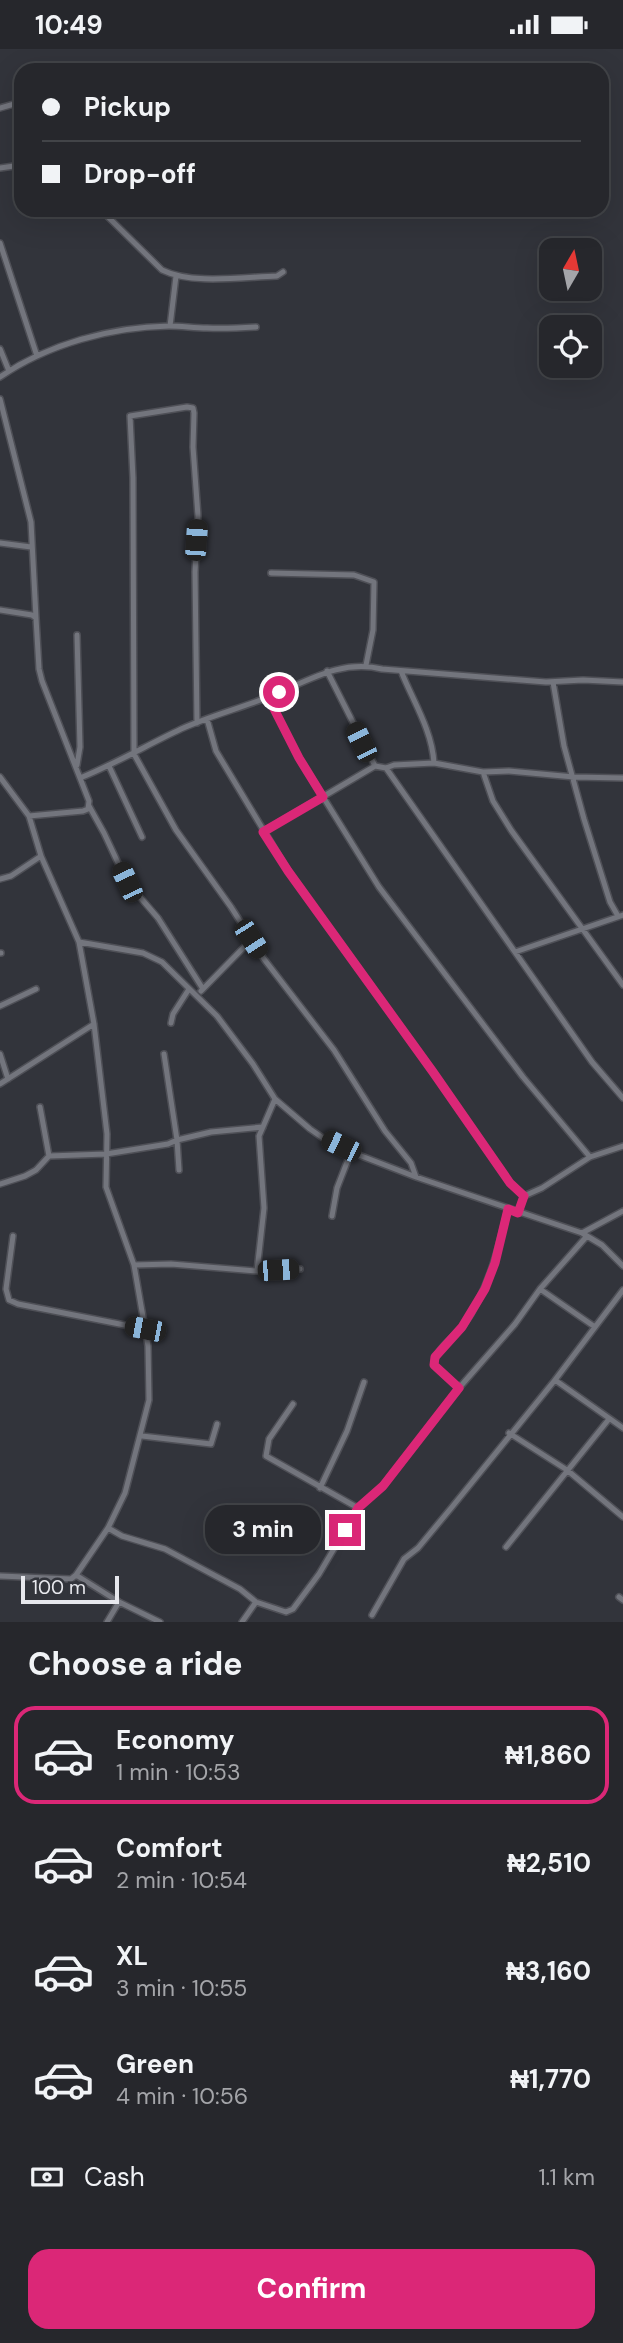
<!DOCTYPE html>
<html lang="en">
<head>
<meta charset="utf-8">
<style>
  :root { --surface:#26272c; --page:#2e2f34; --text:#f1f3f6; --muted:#a4a5a9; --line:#424448; --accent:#db2777 }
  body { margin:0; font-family:"DM Sans",sans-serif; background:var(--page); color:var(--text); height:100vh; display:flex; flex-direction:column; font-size:26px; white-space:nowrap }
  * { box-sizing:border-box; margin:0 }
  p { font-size:23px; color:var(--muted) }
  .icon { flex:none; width:38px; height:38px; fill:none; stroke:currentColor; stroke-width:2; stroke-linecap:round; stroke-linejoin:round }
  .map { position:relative; height:1573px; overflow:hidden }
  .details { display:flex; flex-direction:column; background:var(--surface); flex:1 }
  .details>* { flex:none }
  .banner { position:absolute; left:14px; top:14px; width:595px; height:154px; border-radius:21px; box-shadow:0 7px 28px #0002,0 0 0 2px var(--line); display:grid; align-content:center; height:154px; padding:0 28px; background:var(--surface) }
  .needle { width:46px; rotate:9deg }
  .tools { position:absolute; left:539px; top:189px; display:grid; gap:14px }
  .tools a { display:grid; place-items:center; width:63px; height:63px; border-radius:14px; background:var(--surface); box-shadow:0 7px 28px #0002,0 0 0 2px var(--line); font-size:35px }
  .scale { position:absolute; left:21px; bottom:18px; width:98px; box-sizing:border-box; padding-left:7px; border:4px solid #e7e8ed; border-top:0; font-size:19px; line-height:24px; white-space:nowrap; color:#e7e8ed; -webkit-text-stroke:5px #32343b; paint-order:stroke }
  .end { position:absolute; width:32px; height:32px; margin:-16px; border:9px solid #db2777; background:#fff; box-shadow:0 0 0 4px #fff }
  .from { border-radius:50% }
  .bubble { position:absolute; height:49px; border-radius:21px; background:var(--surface); box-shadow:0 7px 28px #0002,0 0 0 2px var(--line); font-size:23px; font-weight:700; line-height:49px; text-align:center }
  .car { position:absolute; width:21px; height:42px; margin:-21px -10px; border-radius:9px; box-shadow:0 0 5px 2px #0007; background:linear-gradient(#222 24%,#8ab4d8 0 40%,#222 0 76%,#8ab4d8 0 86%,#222 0) }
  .banner b { display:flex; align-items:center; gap:24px; height:66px; font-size:26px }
  .banner b+b { border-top:2px solid var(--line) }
  .banner i { width:18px; height:18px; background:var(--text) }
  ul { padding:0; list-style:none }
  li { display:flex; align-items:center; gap:21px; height:98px; margin:0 14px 10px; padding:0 14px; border:4px solid transparent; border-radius:21px }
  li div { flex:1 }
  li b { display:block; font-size:26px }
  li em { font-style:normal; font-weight:700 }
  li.active { border-color:var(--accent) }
  li>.icon { width:63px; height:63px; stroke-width:1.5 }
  h2 { padding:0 28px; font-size:32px; line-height:84px }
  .pay { display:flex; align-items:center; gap:18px; height:77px; padding:0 28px; font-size:26px }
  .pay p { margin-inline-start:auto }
  .primary-button { display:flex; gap:14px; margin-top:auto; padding:14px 28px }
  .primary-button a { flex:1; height:80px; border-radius:21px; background:var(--accent); color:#fff; font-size:28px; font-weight:700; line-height:80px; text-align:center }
  .status { display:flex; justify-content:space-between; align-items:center; height:49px; padding:0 35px; background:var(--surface); direction:ltr }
  .status svg { height:19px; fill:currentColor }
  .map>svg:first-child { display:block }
</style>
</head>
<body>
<div class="status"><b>10:49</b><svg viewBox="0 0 49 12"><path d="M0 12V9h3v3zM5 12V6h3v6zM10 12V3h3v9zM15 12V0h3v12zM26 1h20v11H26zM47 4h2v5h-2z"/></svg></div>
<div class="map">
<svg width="623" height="1573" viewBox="0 0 623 1573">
  <rect width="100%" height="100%" fill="#32343b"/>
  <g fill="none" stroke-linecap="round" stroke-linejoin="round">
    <defs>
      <path id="street" d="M 0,59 L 21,53
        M 0,119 L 21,116
        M 101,161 L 162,221 C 192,236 243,228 277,227 L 283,223
        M 0,194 L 37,307
        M 170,277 L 176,227
        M 0,300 L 9,322
        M 0,328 C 48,295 111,278 169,277 C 182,277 194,279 207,279 C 223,280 240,279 256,278
        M 0,350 L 31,473 L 36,569
        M 0,494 L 31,498
        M 271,524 L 354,526 L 374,533 L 373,581 L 366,616
        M 0,561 L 32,566 L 36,569 L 39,620 L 42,632 L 89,752 L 88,760 L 83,762 L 29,767
        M 327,622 L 375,717
        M 401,622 C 413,652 432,681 434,714
        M 553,633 L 564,697 L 584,770 L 610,853 L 618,867
        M 268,648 L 299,709 L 379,838 L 523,1028 L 590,1108
        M 207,670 L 216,702 L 288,822 L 433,1023 L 510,1134 L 524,1147
        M 197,674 L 195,523 L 198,467 L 193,398 L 194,364 L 193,359 L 187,358 L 130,367 L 133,429 L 134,705 L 176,781 L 231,858 L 264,910 L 334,1001 L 385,1082 L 411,1114 L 416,1128
        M 77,716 L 80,698 L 77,586
        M 109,717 L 142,788
        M 386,719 L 592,1013 L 623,1049
        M 483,723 L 493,752 L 511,781 L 623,936
        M 0,728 L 29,767 L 41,807 L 79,893 L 94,975 L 107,1085 L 106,1138 L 134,1216 L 148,1297 L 149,1351 L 125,1444 L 108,1479 L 76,1526 L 71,1530 L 0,1527
        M 80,729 C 115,715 147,696 181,680 C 210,667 241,659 271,647 C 308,632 341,610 382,620 L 546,633 L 583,631 L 623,633
        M 89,757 L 104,784 L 127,833 L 158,869 L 203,940
        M 263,783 L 375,717 L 386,719 L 394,716 L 434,714 L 483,723 L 509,722 L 574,728 L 623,729
        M 0,830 L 11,827 L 41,807
        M 79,893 L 143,904 L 162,913 L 217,967 L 253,1015 L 275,1050 L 310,1080 L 323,1089 L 351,1103 L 416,1128 L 582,1184 L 602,1196 L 623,1217
        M 515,903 L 623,866
        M 0,904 L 1,904
        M 201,942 L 252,890
        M 0,957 L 36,940
        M 171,974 L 173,965 L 189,940
        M 0,1005 L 8,1030
        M 0,1035 L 94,975
        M 40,1058 L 49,1107
        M 179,1121 L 177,1091 L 211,1083 L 263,1078
        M 0,1135 L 25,1127 L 36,1121 L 49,1107 L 106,1105 L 168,1095 L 177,1091 L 164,1005
        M 524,1147 L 542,1139 L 590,1108 L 623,1097
        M 518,1164 L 524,1147
        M 332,1167 L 337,1139 L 351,1103
        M 582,1184 L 623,1162
        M 13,1187 L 6,1240 L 9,1251 L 18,1255 L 145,1280
        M 134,1216 L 171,1215 L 257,1222 L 300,1220
        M 257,1222 L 264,1159 L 259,1087 L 275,1050
        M 540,1240 L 595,1278
        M 555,1331 L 623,1379
        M 459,1339 L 434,1316 C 435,1300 454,1289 463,1277 C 488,1242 498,1202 508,1160
        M 293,1355 L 269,1390 L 266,1407 L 358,1459
        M 509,1384 L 567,1421 L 623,1468
        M 142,1387 L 211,1395 L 217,1375
        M 320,1439 L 347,1382 L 364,1333
        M 108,1479 L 122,1487 L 165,1500 L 240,1540 L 256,1553 L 286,1563 L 293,1560 L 319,1525 L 358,1459 L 383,1437 L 459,1339 L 515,1275 L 540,1240 L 587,1187
        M 506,1498 L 609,1370
        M 76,1526 L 119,1553 L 160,1573
        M 619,1548 L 623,1551
        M 372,1566 L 404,1510 L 418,1499 L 452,1458 L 555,1331 L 623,1241
        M 107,1573 L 119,1553
        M 242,1573 L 256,1553"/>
    </defs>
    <use href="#street" stroke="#4f5057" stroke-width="8"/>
    <use href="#street" stroke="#73757d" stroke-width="5"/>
  </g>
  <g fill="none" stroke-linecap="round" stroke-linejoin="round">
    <path stroke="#db2777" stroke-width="9" d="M 279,643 L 268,648 L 299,709 L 323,748 L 263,783 L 288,822 L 433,1023 L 510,1134 L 524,1147 L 518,1164 L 508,1160 L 495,1214 L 485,1240 L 462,1278 L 435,1308 L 434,1316 L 459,1339 L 383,1437 L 358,1459 L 345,1481"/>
  </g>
</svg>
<div class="tools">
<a><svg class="needle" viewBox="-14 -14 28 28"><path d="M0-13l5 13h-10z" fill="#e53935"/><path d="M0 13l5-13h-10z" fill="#a4a5a9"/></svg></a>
<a><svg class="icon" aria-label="locate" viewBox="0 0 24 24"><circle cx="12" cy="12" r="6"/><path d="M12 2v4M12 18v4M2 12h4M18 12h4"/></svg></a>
</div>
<div class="scale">100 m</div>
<i class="end from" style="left:279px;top:643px"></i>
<i class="end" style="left:345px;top:1481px"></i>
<div class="bubble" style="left:205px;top:1456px;width:116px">3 min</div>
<i class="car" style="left:196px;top:491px;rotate:4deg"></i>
<i class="car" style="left:361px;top:693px;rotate:334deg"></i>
<i class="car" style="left:127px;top:833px;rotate:335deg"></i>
<i class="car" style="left:251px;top:890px;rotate:147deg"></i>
<i class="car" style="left:341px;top:1097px;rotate:296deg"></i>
<i class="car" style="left:278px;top:1221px;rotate:87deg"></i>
<i class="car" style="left:145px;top:1280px;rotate:281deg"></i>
<div class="banner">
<b><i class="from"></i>Pickup</b>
<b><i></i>Drop-off</b>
</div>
</div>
<section class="details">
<h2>Choose a ride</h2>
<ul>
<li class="active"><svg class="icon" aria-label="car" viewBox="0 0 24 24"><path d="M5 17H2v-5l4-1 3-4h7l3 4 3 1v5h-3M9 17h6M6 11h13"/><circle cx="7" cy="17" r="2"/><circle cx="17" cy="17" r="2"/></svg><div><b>Economy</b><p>1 min · 10:53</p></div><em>₦1,860</em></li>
<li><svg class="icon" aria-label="car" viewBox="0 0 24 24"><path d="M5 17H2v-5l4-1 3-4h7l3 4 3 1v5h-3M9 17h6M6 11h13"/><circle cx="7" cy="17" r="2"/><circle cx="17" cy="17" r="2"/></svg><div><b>Comfort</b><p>2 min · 10:54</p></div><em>₦2,510</em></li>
<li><svg class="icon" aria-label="car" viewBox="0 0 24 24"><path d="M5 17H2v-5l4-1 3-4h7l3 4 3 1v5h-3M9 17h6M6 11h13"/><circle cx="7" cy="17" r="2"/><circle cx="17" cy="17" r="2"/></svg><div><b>XL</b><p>3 min · 10:55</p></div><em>₦3,160</em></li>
<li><svg class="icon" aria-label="car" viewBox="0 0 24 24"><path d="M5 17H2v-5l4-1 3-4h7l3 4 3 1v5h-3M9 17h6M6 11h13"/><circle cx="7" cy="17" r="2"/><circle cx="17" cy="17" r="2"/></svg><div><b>Green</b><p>4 min · 10:56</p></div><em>₦1,770</em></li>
</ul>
<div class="pay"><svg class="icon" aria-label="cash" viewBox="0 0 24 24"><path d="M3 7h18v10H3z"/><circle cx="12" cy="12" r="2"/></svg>Cash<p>1.1 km</p></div>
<div class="primary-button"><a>Confirm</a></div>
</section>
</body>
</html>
